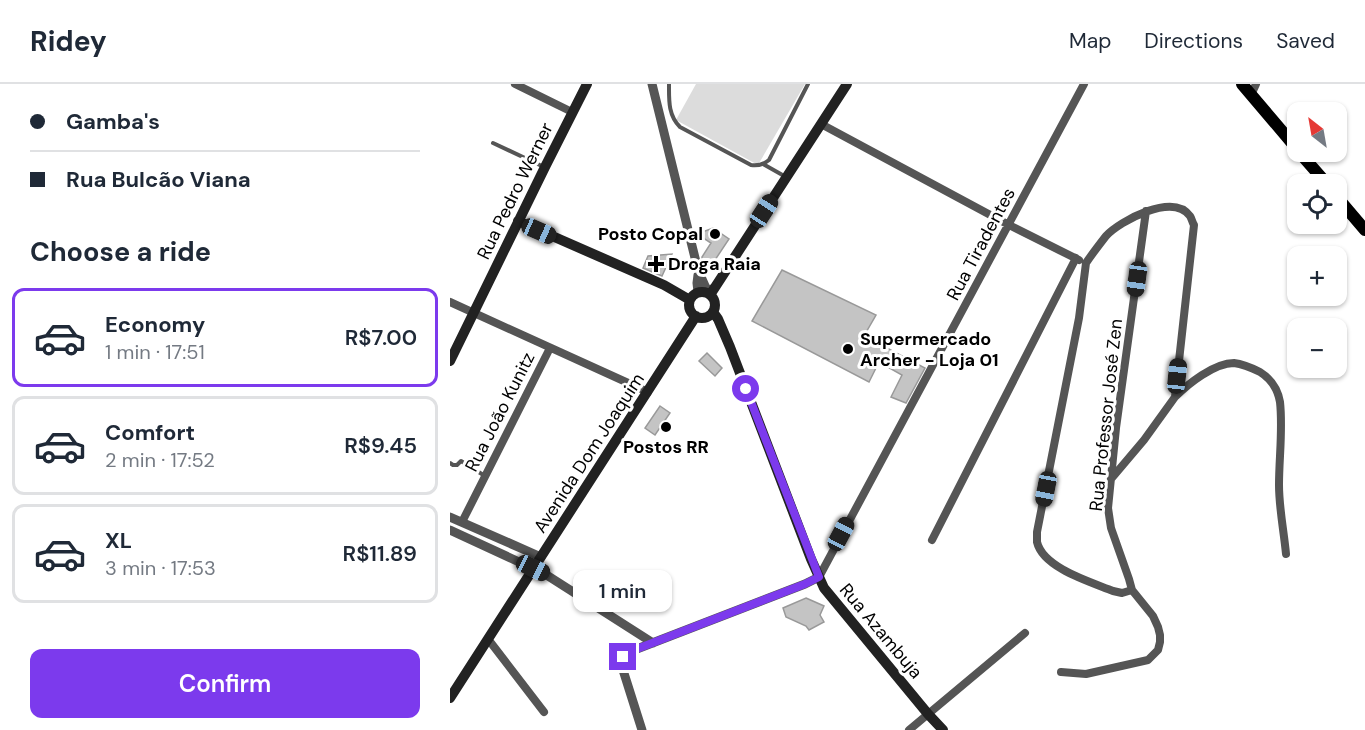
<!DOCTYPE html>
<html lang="en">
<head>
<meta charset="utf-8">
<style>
  :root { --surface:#fff; --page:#f6f6f7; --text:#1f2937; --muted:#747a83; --line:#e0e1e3; --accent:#7c3aed }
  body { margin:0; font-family:"DM Sans",sans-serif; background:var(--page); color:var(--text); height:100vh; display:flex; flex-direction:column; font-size:22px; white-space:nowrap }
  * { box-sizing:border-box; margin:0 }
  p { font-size:20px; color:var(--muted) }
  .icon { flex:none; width:33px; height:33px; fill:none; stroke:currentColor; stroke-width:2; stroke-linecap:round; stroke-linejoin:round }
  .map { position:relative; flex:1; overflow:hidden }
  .sheet { display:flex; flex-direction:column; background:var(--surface); width:450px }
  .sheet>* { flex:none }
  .top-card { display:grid; align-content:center; height:132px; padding:0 30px; background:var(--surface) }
  .needle { width:39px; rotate:329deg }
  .tools { position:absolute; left:837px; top:18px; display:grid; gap:12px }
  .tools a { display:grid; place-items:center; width:60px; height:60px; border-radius:12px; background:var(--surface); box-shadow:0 2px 4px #0004; font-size:30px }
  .end { position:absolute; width:27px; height:27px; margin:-14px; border:8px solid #7c3aed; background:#fff; box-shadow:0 0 0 3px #fff }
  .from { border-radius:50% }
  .bubble { position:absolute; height:42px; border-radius:12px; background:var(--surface); box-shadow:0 2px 4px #0004; font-size:20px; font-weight:600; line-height:42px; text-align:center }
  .car { position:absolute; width:18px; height:36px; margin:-18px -9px; border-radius:8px; box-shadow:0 0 4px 2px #0007; background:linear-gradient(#222 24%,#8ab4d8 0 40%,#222 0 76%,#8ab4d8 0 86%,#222 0) }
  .top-card b { display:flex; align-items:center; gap:21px; height:57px; font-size:22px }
  .top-card b+b { border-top:2px solid var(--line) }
  .top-card i { width:15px; height:15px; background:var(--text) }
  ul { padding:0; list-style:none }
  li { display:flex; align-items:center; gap:18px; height:99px; margin:0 12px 9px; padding:0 18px; border:3px solid var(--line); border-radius:12px }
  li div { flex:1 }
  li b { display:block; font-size:22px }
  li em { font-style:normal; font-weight:600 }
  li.active { border-color:var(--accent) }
  li>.icon { width:54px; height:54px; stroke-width:1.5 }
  h2 { padding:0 30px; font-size:27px; line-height:72px }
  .primary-button { display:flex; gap:12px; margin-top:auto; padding:12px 30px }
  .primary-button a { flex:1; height:69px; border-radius:12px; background:var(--accent); color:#fff; font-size:24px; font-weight:600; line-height:69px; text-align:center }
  header { display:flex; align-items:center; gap:36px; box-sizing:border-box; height:84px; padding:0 30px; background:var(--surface); border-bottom:2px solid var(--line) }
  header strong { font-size:28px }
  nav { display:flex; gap:33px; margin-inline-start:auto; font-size:21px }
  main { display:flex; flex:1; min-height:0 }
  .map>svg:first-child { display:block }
</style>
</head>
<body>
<header>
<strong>Ridey</strong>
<nav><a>Map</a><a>Directions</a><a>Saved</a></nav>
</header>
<main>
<section class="sheet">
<div class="top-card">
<b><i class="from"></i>Gamba's</b>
<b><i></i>Rua Bulcão Viana</b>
</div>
<h2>Choose a ride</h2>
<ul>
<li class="active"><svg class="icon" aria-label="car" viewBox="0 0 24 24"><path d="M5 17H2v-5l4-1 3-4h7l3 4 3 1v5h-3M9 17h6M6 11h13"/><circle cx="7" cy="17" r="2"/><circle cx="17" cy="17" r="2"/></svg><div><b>Economy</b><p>1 min · 17:51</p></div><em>R$7.00</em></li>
<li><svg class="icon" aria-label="car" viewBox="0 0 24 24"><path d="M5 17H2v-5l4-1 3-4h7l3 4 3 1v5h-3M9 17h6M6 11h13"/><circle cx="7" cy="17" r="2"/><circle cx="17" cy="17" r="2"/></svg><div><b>Comfort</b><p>2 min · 17:52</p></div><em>R$9.45</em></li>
<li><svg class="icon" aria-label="car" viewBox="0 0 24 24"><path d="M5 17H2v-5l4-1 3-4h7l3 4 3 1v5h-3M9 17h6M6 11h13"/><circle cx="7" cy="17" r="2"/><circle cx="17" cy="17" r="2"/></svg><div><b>XL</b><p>3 min · 17:53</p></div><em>R$11.89</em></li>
</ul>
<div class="primary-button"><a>Confirm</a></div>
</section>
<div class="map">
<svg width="915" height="646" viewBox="0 0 915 646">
  <rect width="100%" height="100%" fill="#fff"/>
  <path fill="#dcdcdc" d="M 246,0 L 355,0 L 308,81 L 226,36 Z"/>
  <path fill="#c4c4c4" stroke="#999" stroke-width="1.5" d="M 263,144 L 279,155 L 261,182 L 252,176 L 252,173 L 261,159 L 247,150 Z
    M 222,170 L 212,192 L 193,184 L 198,172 Z
    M 332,186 L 426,231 L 414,252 L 475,284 L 456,319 L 441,313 L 452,291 L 429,278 L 419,298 L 302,237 Z
    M 257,269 L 272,284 L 265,292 L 249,277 Z
    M 210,322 L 220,329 L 205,351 L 195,344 Z
    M 356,514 L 374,522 L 370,531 L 374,538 L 359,546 L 356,542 L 336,533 L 333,524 Z"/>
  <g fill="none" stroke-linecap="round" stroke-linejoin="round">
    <path stroke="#555" stroke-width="4" d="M 219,0 C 219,16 218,31 230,43 L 301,81 C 308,82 313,81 319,76 L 358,0
      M 43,59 L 94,83
      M 313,80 L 336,93
      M 0,379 L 3,381 L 7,381 L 11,377 L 35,392"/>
    <path stroke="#555" stroke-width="8" d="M 65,0 L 122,28
      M 801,11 L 806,0
      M 371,40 L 559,141 L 629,176
      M 636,179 C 642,170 649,161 656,152 C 670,137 723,108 740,132 C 742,135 742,138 744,141 L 725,313 L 694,356 L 661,395
      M 636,179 L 629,234 L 587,448 C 587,449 587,457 587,458 C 593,484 641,498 663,507 L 672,509 L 682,506
      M 0,218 L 198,308
      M 725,313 C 738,300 764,279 784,279 C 793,280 802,284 810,288 C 821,295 828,306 830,318 C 833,345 829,374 829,401 C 829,424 834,448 836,470
      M 12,438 L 100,264
      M 482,456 L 626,174
      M 369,493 L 634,0
      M 38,555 L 94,628
      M 611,588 L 636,590 L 698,576 L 708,566 L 710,558 L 710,551 L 708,543 L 703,532 L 682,506 L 679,495 L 661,444 L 658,424 L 666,344 L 696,127
      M 459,646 L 575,549"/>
    <path stroke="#555" stroke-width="9" d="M 202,0 L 248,186 L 256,204 L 260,206 L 264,204
      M 248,191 L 247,199 L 248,208
      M 0,433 L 91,473
      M 0,446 L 95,490 L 203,559
      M 192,646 L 173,586 C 172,577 172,574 179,568 L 355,500 L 369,493"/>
    <path stroke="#222" stroke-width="10" d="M 68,137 L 214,201 L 240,216
      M239 221a13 13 0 1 1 26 0a13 13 0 1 1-26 0Z
      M 260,211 L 397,0
      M 263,228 L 268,235 L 280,263 L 361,475 L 374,504 L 478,630 L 493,646
      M 0,277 L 95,83 L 137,0
      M 0,614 L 246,232"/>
    <path stroke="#000" stroke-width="12" d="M 792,0 L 848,66
      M 849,68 L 877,100
      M 886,112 L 915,146"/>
  </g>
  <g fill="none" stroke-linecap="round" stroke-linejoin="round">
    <path stroke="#7c3aed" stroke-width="8" d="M 173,573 L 179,568 L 355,500 L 369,493 L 296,305"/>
  </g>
  <g fill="#000" stroke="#fff" stroke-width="2">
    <circle cx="265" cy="150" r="6"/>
    <path d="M203 171h6v6h6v6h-6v6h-6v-6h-6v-6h6z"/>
    <circle cx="398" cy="265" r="6"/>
    <circle cx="216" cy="343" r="6"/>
  </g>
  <g text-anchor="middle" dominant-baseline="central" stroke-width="6" stroke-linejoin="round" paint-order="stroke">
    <g font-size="18" fill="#000" stroke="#fff">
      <text transform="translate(65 107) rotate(-64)">Rua Pedro Werner</text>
      <text transform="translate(531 160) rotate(-62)">Rua Tiradentes</text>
      <text transform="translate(50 328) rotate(-63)">Rua João Kunitz</text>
      <text transform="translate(656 331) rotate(-84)">Rua Professor José Zen</text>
      <text transform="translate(139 369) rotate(-57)">Avenida Dom Joaquim</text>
      <text transform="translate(431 547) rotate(50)">Rua Azambuja</text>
    </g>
    <g font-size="18" font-weight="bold" fill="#000" stroke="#fff" text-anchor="start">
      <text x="253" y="150" text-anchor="end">Posto Copal</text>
      <text x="218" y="180">Droga Raia</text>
      <text x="410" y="255">Supermercado<tspan x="410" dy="21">Archer - Loja 01</tspan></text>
      <text x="216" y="363" text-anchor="middle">Postos RR</text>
    </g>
  </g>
</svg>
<div class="tools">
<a><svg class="needle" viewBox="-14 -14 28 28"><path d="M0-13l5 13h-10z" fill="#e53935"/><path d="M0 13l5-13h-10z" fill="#747a83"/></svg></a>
<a><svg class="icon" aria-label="locate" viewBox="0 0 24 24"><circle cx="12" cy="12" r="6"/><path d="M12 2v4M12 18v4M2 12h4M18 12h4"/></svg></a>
<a>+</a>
<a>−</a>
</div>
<i class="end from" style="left:296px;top:305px"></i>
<i class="end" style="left:173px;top:573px"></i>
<div class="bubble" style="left:123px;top:486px;width:99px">1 min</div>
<i class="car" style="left:314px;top:127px;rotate:33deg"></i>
<i class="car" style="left:89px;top:147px;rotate:114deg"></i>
<i class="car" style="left:687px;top:195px;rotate:188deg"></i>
<i class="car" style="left:727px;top:292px;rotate:6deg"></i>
<i class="car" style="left:596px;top:405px;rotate:191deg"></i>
<i class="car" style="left:391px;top:450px;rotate:28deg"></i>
<i class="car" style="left:83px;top:484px;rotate:116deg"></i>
</div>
</main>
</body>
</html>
